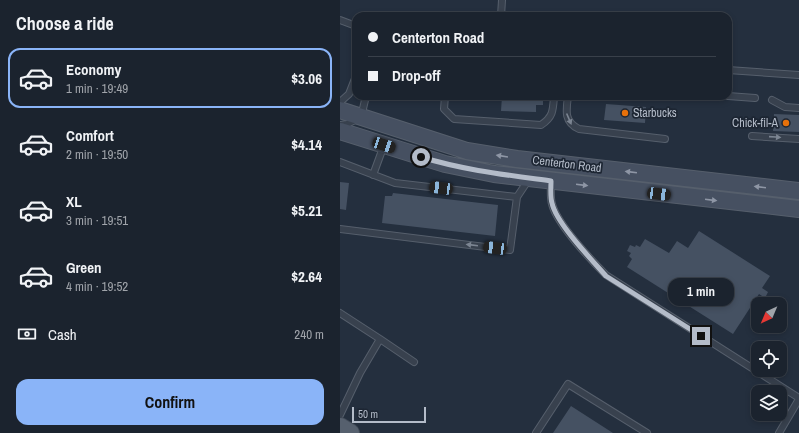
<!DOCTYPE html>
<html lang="en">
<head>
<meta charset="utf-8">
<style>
  :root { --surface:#1b232e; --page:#242b36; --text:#f1f3f6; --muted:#a0a4aa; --line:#39404a; --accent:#8ab4f8 }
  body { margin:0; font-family:"Archivo Narrow",sans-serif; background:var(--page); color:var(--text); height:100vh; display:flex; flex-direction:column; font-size:15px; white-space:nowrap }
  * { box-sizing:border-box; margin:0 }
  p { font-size:13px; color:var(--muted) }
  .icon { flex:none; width:22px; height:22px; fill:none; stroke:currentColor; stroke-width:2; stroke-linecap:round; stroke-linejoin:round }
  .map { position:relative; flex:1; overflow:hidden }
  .sheet { display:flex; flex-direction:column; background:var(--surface); width:340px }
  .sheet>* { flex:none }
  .top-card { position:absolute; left:12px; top:12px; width:380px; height:88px; border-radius:12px; box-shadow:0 2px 6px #0003,0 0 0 1px var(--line); display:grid; align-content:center; height:88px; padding:0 16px; background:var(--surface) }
  .needle { width:26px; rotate:224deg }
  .controls { position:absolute; left:411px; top:297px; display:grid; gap:8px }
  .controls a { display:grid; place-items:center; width:36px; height:36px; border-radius:8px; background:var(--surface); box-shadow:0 2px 6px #0003,0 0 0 1px var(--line); font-size:20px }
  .scale { position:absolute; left:12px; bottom:10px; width:74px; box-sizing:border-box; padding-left:4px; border:2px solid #b4bcc9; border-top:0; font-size:11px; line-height:14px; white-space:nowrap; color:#b4bcc9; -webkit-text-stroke:3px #1d2633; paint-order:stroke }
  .end { position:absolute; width:18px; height:18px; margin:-9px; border:5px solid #b4bcc9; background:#111; box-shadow:0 0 0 2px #111 }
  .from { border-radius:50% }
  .bubble { position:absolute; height:28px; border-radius:12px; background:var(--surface); box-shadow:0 2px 6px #0003,0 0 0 1px var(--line); font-size:13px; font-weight:700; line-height:28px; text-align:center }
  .car { position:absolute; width:12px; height:24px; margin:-12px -6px; border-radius:5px; box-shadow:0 0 3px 1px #0007; background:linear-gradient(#222 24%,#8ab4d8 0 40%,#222 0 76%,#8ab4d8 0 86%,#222 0) }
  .top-card b { display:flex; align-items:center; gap:14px; height:38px; font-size:15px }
  .top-card b+b { border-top:1px solid var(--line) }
  .top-card i { width:10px; height:10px; background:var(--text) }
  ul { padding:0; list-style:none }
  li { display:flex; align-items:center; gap:12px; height:60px; margin:0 8px 6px; padding:0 8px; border:2px solid transparent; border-radius:12px }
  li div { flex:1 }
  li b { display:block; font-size:15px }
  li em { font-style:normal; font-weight:700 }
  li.active { border-color:var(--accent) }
  li>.icon { width:36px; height:36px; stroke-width:1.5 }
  h2 { padding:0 16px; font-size:18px; line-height:48px }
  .pay { display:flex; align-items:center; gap:10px; height:44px; padding:0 16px; font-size:15px }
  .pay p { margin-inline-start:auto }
  .primary-button { display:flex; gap:8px; margin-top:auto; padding:8px 16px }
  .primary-button a { flex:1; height:46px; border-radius:12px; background:var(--accent); color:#111; font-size:16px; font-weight:700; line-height:46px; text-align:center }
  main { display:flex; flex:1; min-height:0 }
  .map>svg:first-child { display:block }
</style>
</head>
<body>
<main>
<section class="sheet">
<h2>Choose a ride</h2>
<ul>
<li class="active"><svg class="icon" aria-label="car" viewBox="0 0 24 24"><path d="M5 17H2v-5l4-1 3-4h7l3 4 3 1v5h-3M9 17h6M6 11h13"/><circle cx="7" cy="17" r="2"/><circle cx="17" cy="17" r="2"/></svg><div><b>Economy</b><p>1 min · 19:49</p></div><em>$3.06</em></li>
<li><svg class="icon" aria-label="car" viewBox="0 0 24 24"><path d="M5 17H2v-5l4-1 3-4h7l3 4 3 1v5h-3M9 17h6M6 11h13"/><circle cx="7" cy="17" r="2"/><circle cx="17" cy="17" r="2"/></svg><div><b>Comfort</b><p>2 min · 19:50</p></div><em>$4.14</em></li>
<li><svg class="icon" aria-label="car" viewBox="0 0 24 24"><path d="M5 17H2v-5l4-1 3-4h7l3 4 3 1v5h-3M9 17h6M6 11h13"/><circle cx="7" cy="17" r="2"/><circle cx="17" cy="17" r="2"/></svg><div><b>XL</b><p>3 min · 19:51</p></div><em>$5.21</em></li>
<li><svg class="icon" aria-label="car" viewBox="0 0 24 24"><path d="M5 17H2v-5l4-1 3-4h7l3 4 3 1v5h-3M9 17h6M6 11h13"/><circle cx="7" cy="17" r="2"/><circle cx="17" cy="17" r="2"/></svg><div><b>Green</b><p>4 min · 19:52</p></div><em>$2.64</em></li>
</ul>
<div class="pay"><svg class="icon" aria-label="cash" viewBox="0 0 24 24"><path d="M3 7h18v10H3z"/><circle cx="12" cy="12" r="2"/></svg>Cash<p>240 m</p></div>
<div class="primary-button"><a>Confirm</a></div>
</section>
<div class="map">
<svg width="459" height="433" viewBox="0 0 459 433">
  <rect width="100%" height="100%" fill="#242f3e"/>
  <path fill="#455162" d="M 162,96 L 203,96 L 203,105 L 196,105 L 196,112 L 161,111 Z
    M 266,104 L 306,107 L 305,123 L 264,120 Z
    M 434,114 L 459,115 L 459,132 L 433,131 Z
    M 0,182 L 9,183 L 6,210 L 0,209 Z
    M 53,193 L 158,205 L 155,236 L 42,223 L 45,196 L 52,196 Z
    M 359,231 L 430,276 L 422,288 L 428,292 L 425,298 L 419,294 L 393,334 L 287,267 L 292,259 L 289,256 L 291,253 L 287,251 L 290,245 L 295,247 L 296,245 L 300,247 L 305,239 L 329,253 L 337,241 L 348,248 Z
    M 231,406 L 273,433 L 213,433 Z"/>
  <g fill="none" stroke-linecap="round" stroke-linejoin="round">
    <defs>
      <path id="service" d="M 161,16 L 162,0
        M 0,20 L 16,26
        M 388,70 L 459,75
        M 105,96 L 104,109 L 114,119 L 201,125 C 213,117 213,111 214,96
        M 228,96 C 226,111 224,122 239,129 L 325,139
        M 388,96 L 415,98
        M 432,100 L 445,107 L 459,108
        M 0,102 L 9,94 L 16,76
        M 0,125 L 7,124 L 21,117 L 26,96
        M 412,136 L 459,139
        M 0,162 L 55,183 L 177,197 L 170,250 L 0,229
        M 33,175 L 44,145
        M 211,182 C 211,189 210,197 212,204 C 217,224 251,260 266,275 L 459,398
        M 177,197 L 189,179
        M 0,313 L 40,339
        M 0,415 L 20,373 L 40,339 L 74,362
        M 196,433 L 228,384 L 307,433
        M 439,433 L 459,399"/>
      <path id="secondary" d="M 0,110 L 127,151 L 177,159 L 459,191
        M 0,131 L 105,164 L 154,174 L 459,209"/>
      <path id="primary" d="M 0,427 L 10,433"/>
    </defs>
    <use href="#service" stroke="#565f6c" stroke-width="8"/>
    <use href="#secondary" stroke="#565f6c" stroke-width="18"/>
    <use href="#primary" stroke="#414a57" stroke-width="20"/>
    <use href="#service" stroke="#38414e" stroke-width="6"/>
    <use href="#secondary" stroke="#465061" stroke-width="16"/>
    <use href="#primary" stroke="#56606e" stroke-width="18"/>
  </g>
  <defs><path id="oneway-solid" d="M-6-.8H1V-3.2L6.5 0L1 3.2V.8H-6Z"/></defs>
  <g fill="#7c8592">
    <use href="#oneway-solid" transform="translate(229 119) rotate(67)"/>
    <use href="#oneway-solid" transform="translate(435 137) rotate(4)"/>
    <use href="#oneway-solid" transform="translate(132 245) rotate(-173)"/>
  </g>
  <g fill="#8e96a5">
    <use href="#oneway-solid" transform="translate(162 156) rotate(-171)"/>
    <use href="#oneway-solid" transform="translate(291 172) rotate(-173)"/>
    <use href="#oneway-solid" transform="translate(242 185) rotate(7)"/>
    <use href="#oneway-solid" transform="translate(420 187) rotate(-173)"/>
    <use href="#oneway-solid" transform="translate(371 200) rotate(7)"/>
  </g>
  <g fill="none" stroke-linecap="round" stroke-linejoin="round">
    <path stroke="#b4bcc9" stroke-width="5" d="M 81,157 C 123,170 167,175 211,181 C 211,188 210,197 212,203 C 216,223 252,260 266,276 L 361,336"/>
  </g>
  <g fill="#e8710a" stroke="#1d2633" stroke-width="1.5">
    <circle cx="285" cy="113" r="4"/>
    <circle cx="446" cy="123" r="4"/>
  </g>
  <g text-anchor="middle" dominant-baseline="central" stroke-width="3.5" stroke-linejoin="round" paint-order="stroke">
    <g font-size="12" fill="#b4bcc9" stroke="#1d2633" text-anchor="start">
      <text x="293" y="113">Starbucks</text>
      <text x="438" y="123" text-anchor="end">Chick-fil-A</text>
    </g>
    <g font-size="12" fill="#b4bcc9" stroke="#1d2633">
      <text transform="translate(227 164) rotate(7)">Centerton Road</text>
    </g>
  </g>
</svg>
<div class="controls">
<a><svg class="needle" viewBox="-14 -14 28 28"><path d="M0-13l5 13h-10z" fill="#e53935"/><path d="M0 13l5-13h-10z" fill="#a0a4aa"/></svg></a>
<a><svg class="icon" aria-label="locate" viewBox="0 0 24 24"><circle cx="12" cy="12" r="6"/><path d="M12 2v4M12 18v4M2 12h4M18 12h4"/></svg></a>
<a><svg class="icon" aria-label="layers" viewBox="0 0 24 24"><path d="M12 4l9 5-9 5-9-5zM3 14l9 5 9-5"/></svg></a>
</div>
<div class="scale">50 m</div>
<i class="end from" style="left:81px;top:157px"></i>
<i class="end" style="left:361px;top:336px"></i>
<div class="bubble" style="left:328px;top:278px;width:66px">1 min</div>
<i class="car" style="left:44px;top:145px;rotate:108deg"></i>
<i class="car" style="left:101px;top:188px;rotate:277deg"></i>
<i class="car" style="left:319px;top:194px;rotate:97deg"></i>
<i class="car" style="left:155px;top:248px;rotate:277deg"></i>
<div class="top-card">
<b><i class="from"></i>Centerton Road</b>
<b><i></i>Drop-off</b>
</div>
</div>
</main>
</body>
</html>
